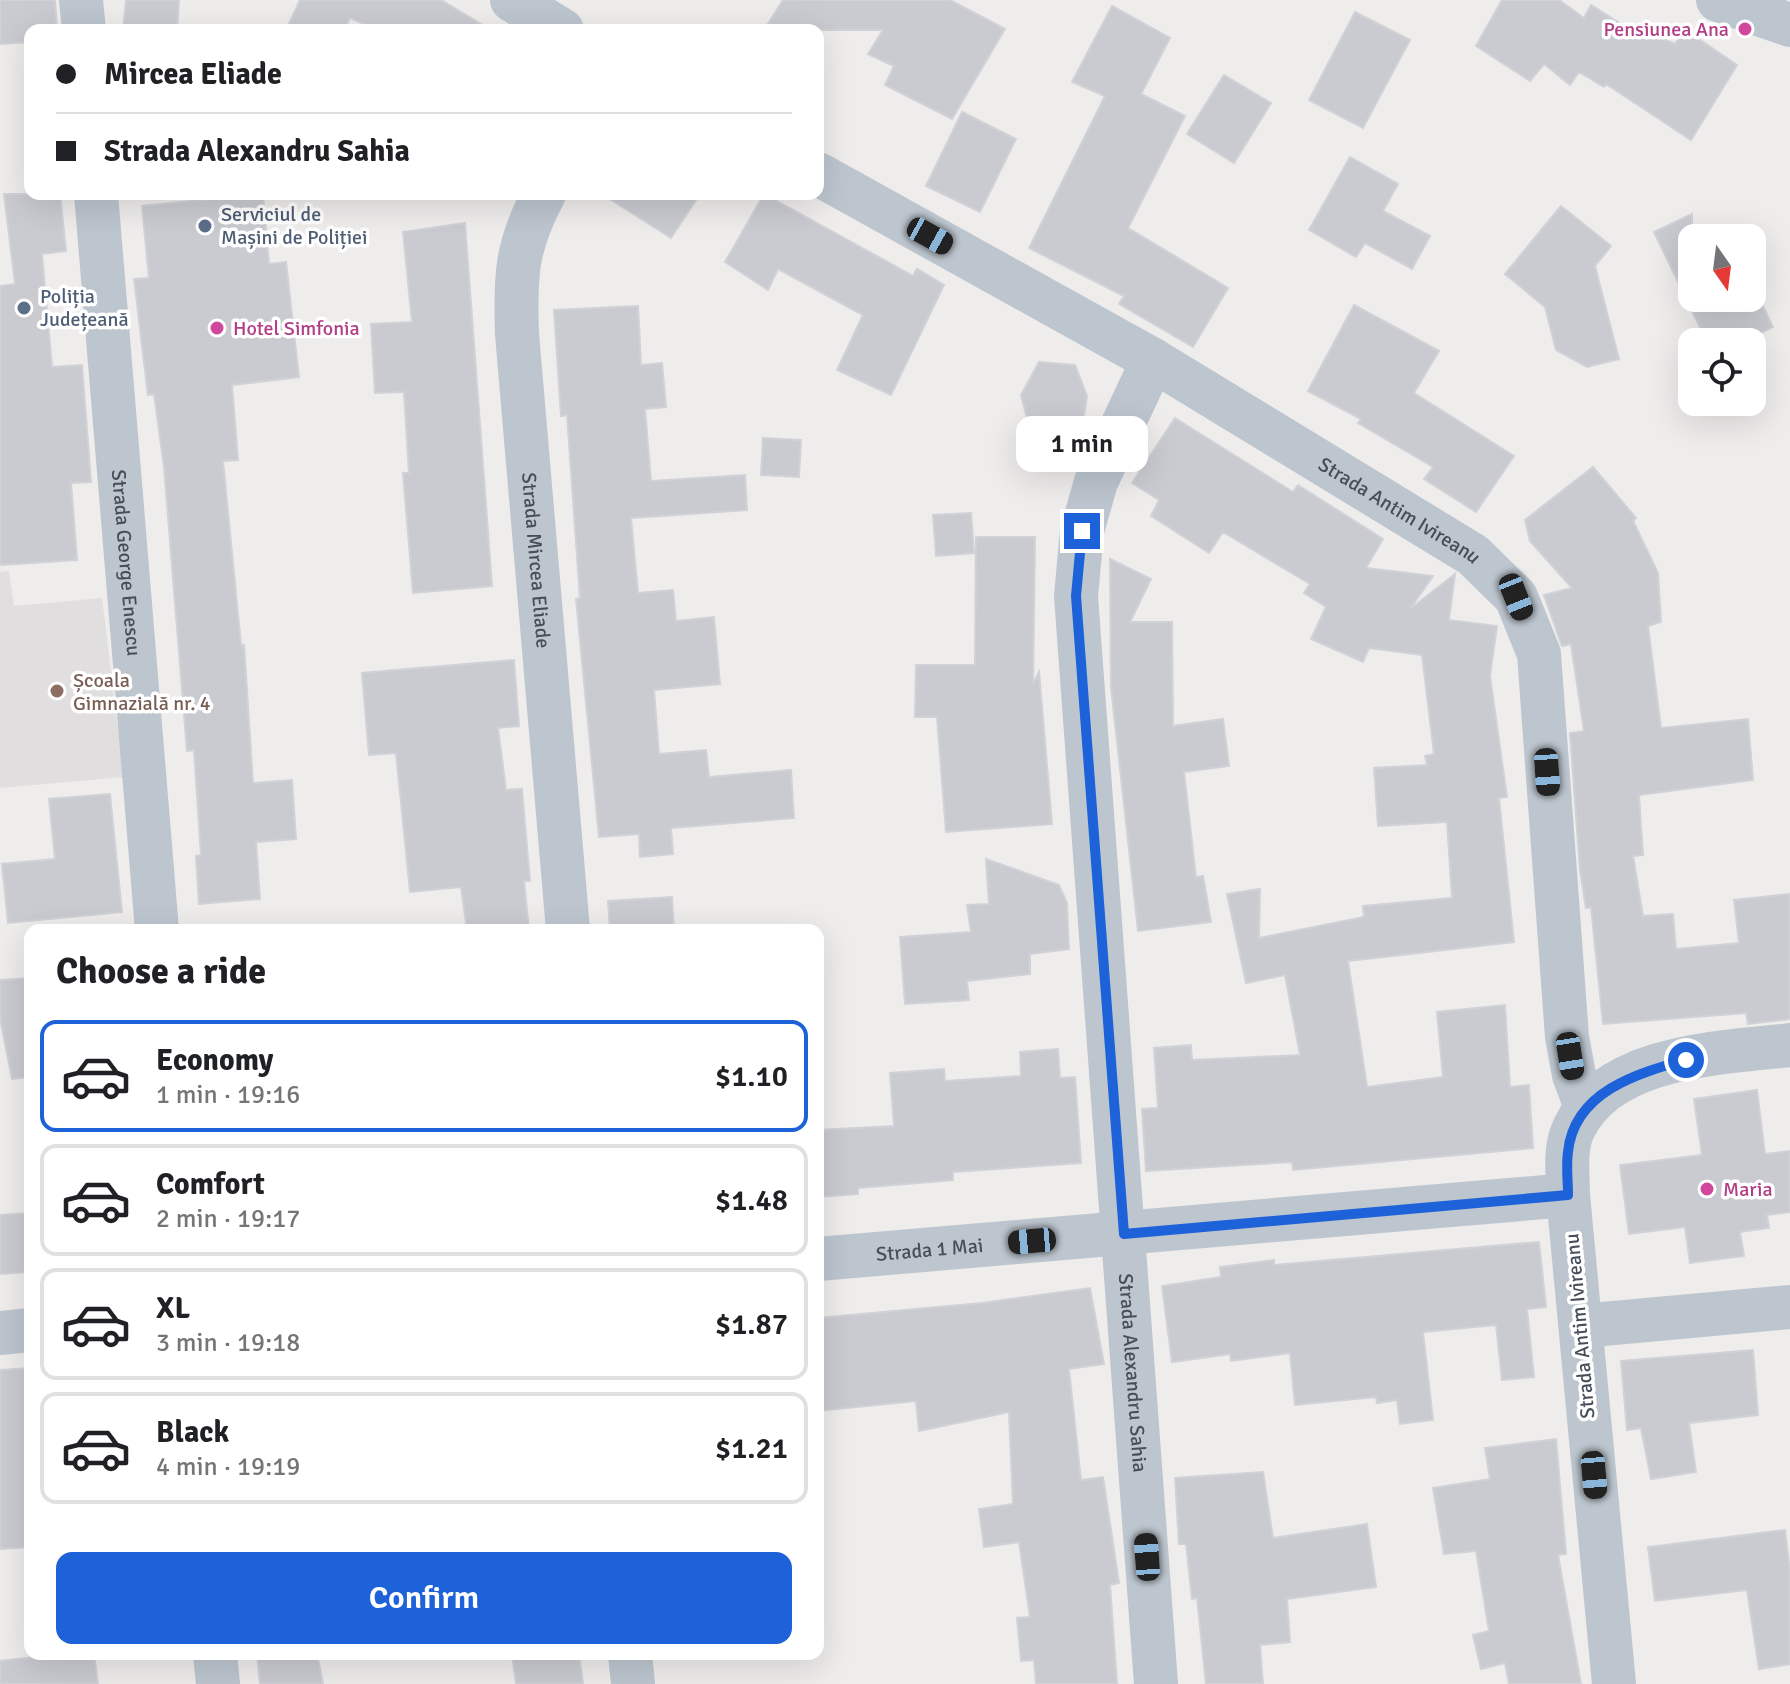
<!DOCTYPE html>
<html lang="en">
<head>
<meta charset="utf-8">
<style>
  :root { --surface:#fff; --page:#f6f6f6; --text:#202124; --muted:#757577; --line:#e0e0e0; --accent:#1d62d9 }
  body { margin:0; font-family:Signika,sans-serif; background:var(--page); color:var(--text); height:100vh; display:flex; flex-direction:column; font-size:30px; white-space:nowrap }
  * { box-sizing:border-box; margin:0 }
  p { font-size:26px; color:var(--muted) }
  .icon { flex:none; width:44px; height:44px; fill:none; stroke:currentColor; stroke-width:2; stroke-linecap:round; stroke-linejoin:round }
  .map { position:relative; flex:1; overflow:hidden }
  .panel { position:absolute; left:24px; top:924px; width:800px; height:736px; display:flex; flex-direction:column; background:var(--surface); border-radius:16px; box-shadow:0 8px 32px #0002 }
  .panel>* { flex:none }
  .banner { position:absolute; left:24px; top:24px; width:800px; height:176px; border-radius:16px; box-shadow:0 8px 32px #0002; display:grid; align-content:center; height:176px; padding:0 32px; background:var(--surface) }
  .needle { width:52px; rotate:166deg }
  .buttons { position:absolute; left:1678px; top:224px; display:grid; gap:16px }
  .buttons a { display:grid; place-items:center; width:88px; height:88px; border-radius:16px; background:var(--surface); box-shadow:0 8px 32px #0002; font-size:40px }
  .end { position:absolute; width:36px; height:36px; margin:-18px; border:10px solid #1d62d9; background:#fff; box-shadow:0 0 0 4px #fff }
  .from { border-radius:50% }
  .bubble { position:absolute; height:56px; border-radius:16px; background:var(--surface); box-shadow:0 8px 32px #0002; font-size:26px; font-weight:600; line-height:56px; text-align:center }
  .car { position:absolute; width:24px; height:48px; margin:-24px -12px; border-radius:10px; box-shadow:0 0 6px 2px #0007; background:linear-gradient(#222 24%,#8ab4d8 0 40%,#222 0 76%,#8ab4d8 0 86%,#222 0) }
  .banner b { display:flex; align-items:center; gap:28px; height:76px; font-size:30px }
  .banner b+b { border-top:2px solid var(--line) }
  .banner i { width:20px; height:20px; background:var(--text) }
  ul { padding:0; list-style:none }
  li { display:flex; align-items:center; gap:24px; height:112px; margin:0 16px 12px; padding:0 16px; border:4px solid var(--line); border-radius:16px }
  li div { flex:1 }
  li b { display:block; font-size:30px }
  li em { font-style:normal; font-weight:600 }
  li.selected { border-color:var(--accent) }
  li>.icon { width:72px; height:72px; stroke-width:1.5 }
  h2 { padding:0 32px; font-size:36px; line-height:96px }
  .primary-button { display:flex; gap:16px; margin-top:auto; padding:16px 32px }
  .primary-button a { flex:1; height:92px; border-radius:16px; background:var(--accent); color:#fff; font-size:32px; font-weight:600; line-height:92px; text-align:center }
  .map>svg:first-child { display:block }
</style>
</head>
<body>
<div class="map">
<svg width="1790" height="1684" viewBox="0 0 1790 1684">
  <rect width="100%" height="100%" fill="#efecec"/>
  <path fill="#e0dede" d="M 9,571 L 14,606 L 102,598 L 124,777 L 0,788 L 0,572 Z"/>
  <path fill="#c9cbd1" stroke="#d0d2d8" stroke-width="2" d="M 0,0 L 55,0 L 57,30 L 30,30 L 30,42 L 0,44 Z
    M 126,0 L 179,0 L 177,30 L 123,30 Z
    M 300,0 L 441,0 L 491,30 L 379,30 L 350,18 L 344,30 L 286,30 Z
    M 783,0 L 950,0 L 1005,29 L 952,119 L 885,85 L 894,66 L 868,54 L 883,30 L 764,30 Z
    M 1502,0 L 1559,0 L 1584,18 L 1591,5 L 1640,36 L 1643,30 L 1675,44 L 1684,29 L 1737,65 L 1691,140 L 1606,84 L 1604,87 L 1579,72 L 1570,85 L 1544,64 L 1530,81 L 1476,46 Z
    M 1112,6 L 1170,38 L 1141,94 L 1185,116 L 1128,228 L 1228,288 L 1193,347 L 1119,304 L 1124,296 L 1029,248 L 1105,96 L 1072,82 Z
    M 1355,12 L 1410,40 L 1363,128 L 1309,100 Z
    M 1224,75 L 1271,103 L 1234,163 L 1187,134 Z
    M 962,112 L 1016,139 L 980,212 L 926,186 Z
    M 1350,157 L 1398,184 L 1383,211 L 1430,236 L 1412,269 L 1365,243 L 1356,257 L 1309,230 Z
    M 4,194 L 60,194 L 66,251 L 42,254 L 52,367 L 82,365 L 91,482 L 71,483 L 77,560 L 0,565 L 0,286 L 15,284 Z
    M 263,194 L 269,264 L 286,262 L 299,377 L 232,385 L 238,460 L 223,461 L 241,645 L 244,645 L 253,783 L 292,780 L 296,839 L 256,842 L 260,899 L 199,904 L 196,856 L 201,855 L 194,750 L 187,751 L 164,467 L 154,394 L 148,395 L 134,279 L 149,278 L 142,206 Z
    M 602,194 L 700,194 L 671,238 Z
    M 764,194 L 913,276 L 917,269 L 944,285 L 891,395 L 837,370 L 863,315 L 778,269 L 768,290 L 725,262 Z
    M 1561,206 L 1611,246 L 1595,266 L 1619,359 L 1587,367 L 1556,350 L 1545,307 L 1505,274 Z
    M 1692,214 L 1692,298 L 1759,298 L 1773,327 L 1743,342 L 1707,342 L 1654,232 Z
    M 465,223 L 492,586 L 413,593 L 403,473 L 409,473 L 404,392 L 375,393 L 371,324 L 412,322 L 403,232 Z
    M 1354,305 L 1439,351 L 1414,393 L 1514,456 L 1476,512 L 1424,479 L 1433,467 L 1358,423 L 1361,419 L 1308,391 Z
    M 638,306 L 641,365 L 662,363 L 666,407 L 645,409 L 651,481 L 745,475 L 747,510 L 631,518 L 638,593 L 673,590 L 676,621 L 714,617 L 720,684 L 654,690 L 659,754 L 706,750 L 709,777 L 791,770 L 794,818 L 671,828 L 673,854 L 640,857 L 639,834 L 599,837 L 576,599 L 580,598 L 567,415 L 561,416 L 554,310 Z
    M 1039,362 L 1075,365 L 1087,396 L 1083,422 L 1029,426 L 1021,395 Z
    M 1175,418 L 1293,492 L 1298,485 L 1383,539 L 1366,568 L 1433,576 L 1410,609 L 1455,574 L 1449,620 L 1497,626 L 1490,676 L 1507,797 L 1499,798 L 1514,942 L 1348,961 L 1367,1087 L 1443,1077 L 1437,1012 L 1505,1005 L 1510,1087 L 1529,1085 L 1533,1148 L 1293,1170 L 1292,1162 L 1146,1171 L 1142,1109 L 1158,1108 L 1154,1048 L 1191,1045 L 1192,1060 L 1300,1055 L 1285,975 L 1246,983 L 1227,894 L 1260,889 L 1259,938 L 1364,917 L 1363,906 L 1452,898 L 1447,822 L 1378,826 L 1374,768 L 1427,765 L 1425,756 L 1434,754 L 1422,655 L 1369,648 L 1363,662 L 1311,639 L 1326,607 L 1304,593 L 1310,584 L 1223,532 L 1209,553 L 1151,516 L 1159,500 L 1132,483 Z
    M 763,438 L 801,440 L 799,477 L 761,475 Z
    M 1593,467 L 1636,518 L 1633,521 L 1658,573 L 1661,622 L 1648,626 L 1661,728 L 1748,719 L 1753,780 L 1639,795 L 1643,855 L 1633,856 L 1643,916 L 1673,914 L 1676,949 L 1739,943 L 1734,900 L 1790,894 L 1790,1019 L 1748,1024 L 1746,1013 L 1603,1024 L 1591,907 L 1586,908 L 1580,870 L 1570,733 L 1584,731 L 1571,644 L 1562,646 L 1544,595 L 1572,588 L 1530,541 L 1525,520 Z
    M 971,513 L 974,553 L 936,556 L 933,515 Z
    M 976,537 L 1035,537 L 1033,684 L 1039,672 L 1052,824 L 946,832 L 937,717 L 915,717 L 916,665 L 975,665 Z
    M 1110,559 L 1151,579 L 1130,622 L 1172,622 L 1173,726 L 1223,719 L 1229,766 L 1184,772 L 1196,877 L 1203,876 L 1211,922 L 1138,931 L 1111,687 Z
    M 514,660 L 519,726 L 498,728 L 506,790 L 522,789 L 530,881 L 524,881 L 529,930 L 467,930 L 461,887 L 410,892 L 396,753 L 369,755 L 362,673 Z
    M 110,794 L 122,912 L 8,923 L 2,864 L 55,859 L 49,799 Z
    M 986,859 L 1059,885 L 1067,903 L 1069,949 L 1030,954 L 1030,974 L 967,981 L 969,1000 L 905,1004 L 900,937 L 971,932 L 967,905 L 989,904 Z
    M 672,897 L 674,930 L 610,930 L 608,901 Z
    M 30,978 L 30,1077 L 12,1079 L 0,1018 L 0,980 Z
    M 1058,1049 L 1060,1078 L 1075,1077 L 1081,1163 L 953,1172 L 953,1180 L 858,1188 L 858,1194 L 818,1197 L 818,1130 L 894,1126 L 890,1073 L 944,1069 L 945,1081 L 1021,1076 L 1020,1052 Z
    M 1757,1090 L 1765,1154 L 1790,1151 L 1790,1212 L 1767,1215 L 1769,1228 L 1740,1232 L 1744,1256 L 1690,1263 L 1685,1227 L 1629,1234 L 1620,1165 L 1702,1155 L 1694,1099 Z
    M 30,1213 L 30,1272 L 0,1274 L 0,1215 Z
    M 1539,1242 L 1546,1307 L 1527,1309 L 1534,1377 L 1502,1380 L 1496,1325 L 1423,1332 L 1433,1420 L 1400,1424 L 1397,1400 L 1377,1403 L 1376,1397 L 1295,1405 L 1290,1353 L 1231,1361 L 1230,1354 L 1172,1362 L 1162,1286 L 1221,1277 L 1220,1267 L 1274,1260 L 1274,1265 Z
    M 1090,1288 L 1104,1364 L 1069,1369 L 1081,1480 L 1103,1477 L 1119,1583 L 1110,1585 L 1117,1684 L 1036,1684 L 1034,1660 L 1021,1661 L 1017,1618 L 1030,1617 L 1019,1542 L 984,1547 L 979,1509 L 1013,1504 L 1009,1412 L 919,1431 L 916,1401 L 818,1411 L 818,1318 L 982,1303 Z
    M 1753,1350 L 1758,1415 L 1689,1423 L 1696,1472 L 1651,1479 L 1641,1428 L 1627,1430 L 1621,1361 Z
    M 30,1368 L 30,1547 L 0,1549 L 0,1370 Z
    M 1556,1439 L 1566,1554 L 1558,1555 L 1581,1684 L 1509,1684 L 1505,1663 L 1481,1669 L 1473,1635 L 1489,1631 L 1476,1551 L 1444,1554 L 1433,1488 L 1490,1479 L 1485,1448 Z
    M 1263,1472 L 1273,1538 L 1367,1524 L 1376,1587 L 1287,1599 L 1290,1642 L 1260,1645 L 1263,1684 L 1206,1684 L 1197,1598 L 1192,1599 L 1186,1544 L 1179,1544 L 1175,1478 Z
    M 1785,1530 L 1790,1571 L 1790,1664 L 1759,1669 L 1747,1590 L 1655,1601 L 1648,1547 Z
    M 61,1654 L 94,1654 L 98,1684 L 0,1684 L 0,1661 Z
    M 257,1654 L 317,1654 L 323,1684 L 260,1684 Z
    M 512,1654 L 579,1654 L 583,1684 L 516,1684 Z"/>
  <g fill="none" stroke-linecap="round" stroke-linejoin="round">
    <g stroke="#bdc6cf" stroke-width="44">
      <path d="M 81,0 L 84,30"/>
      <path d="M 512,0 L 562,30"/>
      <path d="M 1718,0 L 1790,25"/>
      <path id="s1" d="M 818,174 L 1153,360 L 1473,555 L 1516,597 L 1539,654 L 1567,1037 L 1574,1075 L 1586,1107"/>
      <path id="s2" d="M 96,194 L 157,930"/>
      <path id="s3" d="M 544,194 C 516,246 515,276 517,334 L 568,930"/>
      <path id="s4" d="M 1153,360 L 1096,482 L 1082,531 L 1076,596 L 1156,1684"/>
      <path id="s5" d="M 818,1259 L 1568,1195"/>
      <path d="M 1581,1326 L 1790,1307"/>
      <path d="M 0,1333 L 30,1330"/>
      <path d="M 215,1654 L 218,1684"/>
      <path d="M 630,1654 L 633,1684"/>
      <path d="M 1614,1684 L 1568,1195 C 1568,1174 1564,1148 1574,1128 C 1609,1055 1720,1053 1790,1045"/>
    </g>
  </g>
  <g fill="none" stroke-linecap="round" stroke-linejoin="round">
    <path stroke="#1d62d9" stroke-width="10" d="M 1082,531 L 1076,596 L 1124,1234 L 1568,1195 C 1568,1181 1566,1166 1568,1152 C 1574,1092 1637,1073 1686,1060"/>
  </g>
  <g fill="#d1479c" stroke="#fff" stroke-width="3">
    <circle cx="1745" cy="29" r="8"/>
    <circle cx="217" cy="328" r="8"/>
    <circle cx="1707" cy="1189" r="8"/>
  </g>
  <g fill="#5c6f8a" stroke="#fff" stroke-width="3">
    <circle cx="205" cy="226" r="8"/>
    <circle cx="24" cy="308" r="8"/>
  </g>
  <circle fill="#8d6e63" stroke="#fff" stroke-width="3" cx="57" cy="691" r="8"/>
  <g text-anchor="middle" dominant-baseline="central" stroke-width="7" stroke-linejoin="round" paint-order="stroke">
    <g font-size="20" fill="#b23c85" stroke="#fff" text-anchor="start">
      <text x="1729" y="29" text-anchor="end">Pensiunea Ana</text>
      <text x="233" y="328">Hotel Simfonia</text>
      <text x="1723" y="1189">Maria</text>
    </g>
    <g font-size="20" fill="#4e5e75" stroke="#fff" text-anchor="start">
      <text x="221" y="214">Serviciul de<tspan x="221" dy="23">Mașini de Poliției</tspan></text>
      <text x="40" y="296">Poliția<tspan x="40" dy="23">Județeană</tspan></text>
    </g>
    <g font-size="20" fill="#454e59" stroke="#fff">
      <text stroke="none"><textPath href="#s1" startOffset="672">Strada Antim Ivireanu</textPath></text>
      <text stroke="none"><textPath href="#s3" startOffset="372">Strada Mircea Eliade</textPath></text>
      <text stroke="none"><textPath href="#s2" startOffset="370">Strada George Enescu</textPath></text>
      <text stroke="none"><textPath href="#s5" startOffset="112">Strada 1 Mai</textPath></text>
      <text transform="translate(1580 1326) rotate(-95)">Strada Antim Ivireanu</text>
      <text stroke="none"><textPath href="#s4" startOffset="1030">Strada Alexandru Sahia</textPath></text>
    </g>
    <g font-size="20" fill="#785e54" stroke="#fff" text-anchor="start">
      <text x="73" y="680">Școala<tspan x="73" dy="23">Gimnazială nr. 4</tspan></text>
    </g>
  </g>
</svg>
<div class="buttons">
<a><svg class="needle" viewBox="-14 -14 28 28"><path d="M0-13l5 13h-10z" fill="#e53935"/><path d="M0 13l5-13h-10z" fill="#757577"/></svg></a>
<a><svg class="icon" aria-label="locate" viewBox="0 0 24 24"><circle cx="12" cy="12" r="6"/><path d="M12 2v4M12 18v4M2 12h4M18 12h4"/></svg></a>
</div>
<i class="end from" style="left:1686px;top:1060px"></i>
<i class="end" style="left:1082px;top:531px"></i>
<div class="bubble" style="left:1016px;top:416px;width:132px">1 min</div>
<i class="car" style="left:930px;top:236px;rotate:119deg"></i>
<i class="car" style="left:1516px;top:597px;rotate:158deg"></i>
<i class="car" style="left:1547px;top:772px;rotate:176deg"></i>
<i class="car" style="left:1570px;top:1056px;rotate:171deg"></i>
<i class="car" style="left:1032px;top:1241px;rotate:265deg"></i>
<i class="car" style="left:1594px;top:1475px;rotate:175deg"></i>
<i class="car" style="left:1147px;top:1557px;rotate:356deg"></i>
<div class="banner">
<b><i class="from"></i>Mircea Eliade</b>
<b><i></i>Strada Alexandru Sahia</b>
</div>
<section class="panel">
<h2>Choose a ride</h2>
<ul>
<li class="selected"><svg class="icon" aria-label="car" viewBox="0 0 24 24"><path d="M5 17H2v-5l4-1 3-4h7l3 4 3 1v5h-3M9 17h6M6 11h13"/><circle cx="7" cy="17" r="2"/><circle cx="17" cy="17" r="2"/></svg><div><b>Economy</b><p>1 min · 19:16</p></div><em>$1.10</em></li>
<li><svg class="icon" aria-label="car" viewBox="0 0 24 24"><path d="M5 17H2v-5l4-1 3-4h7l3 4 3 1v5h-3M9 17h6M6 11h13"/><circle cx="7" cy="17" r="2"/><circle cx="17" cy="17" r="2"/></svg><div><b>Comfort</b><p>2 min · 19:17</p></div><em>$1.48</em></li>
<li><svg class="icon" aria-label="car" viewBox="0 0 24 24"><path d="M5 17H2v-5l4-1 3-4h7l3 4 3 1v5h-3M9 17h6M6 11h13"/><circle cx="7" cy="17" r="2"/><circle cx="17" cy="17" r="2"/></svg><div><b>XL</b><p>3 min · 19:18</p></div><em>$1.87</em></li>
<li><svg class="icon" aria-label="car" viewBox="0 0 24 24"><path d="M5 17H2v-5l4-1 3-4h7l3 4 3 1v5h-3M9 17h6M6 11h13"/><circle cx="7" cy="17" r="2"/><circle cx="17" cy="17" r="2"/></svg><div><b>Black</b><p>4 min · 19:19</p></div><em>$1.21</em></li>
</ul>
<div class="primary-button"><a>Confirm</a></div>
</section>
</div>
</body>
</html>
